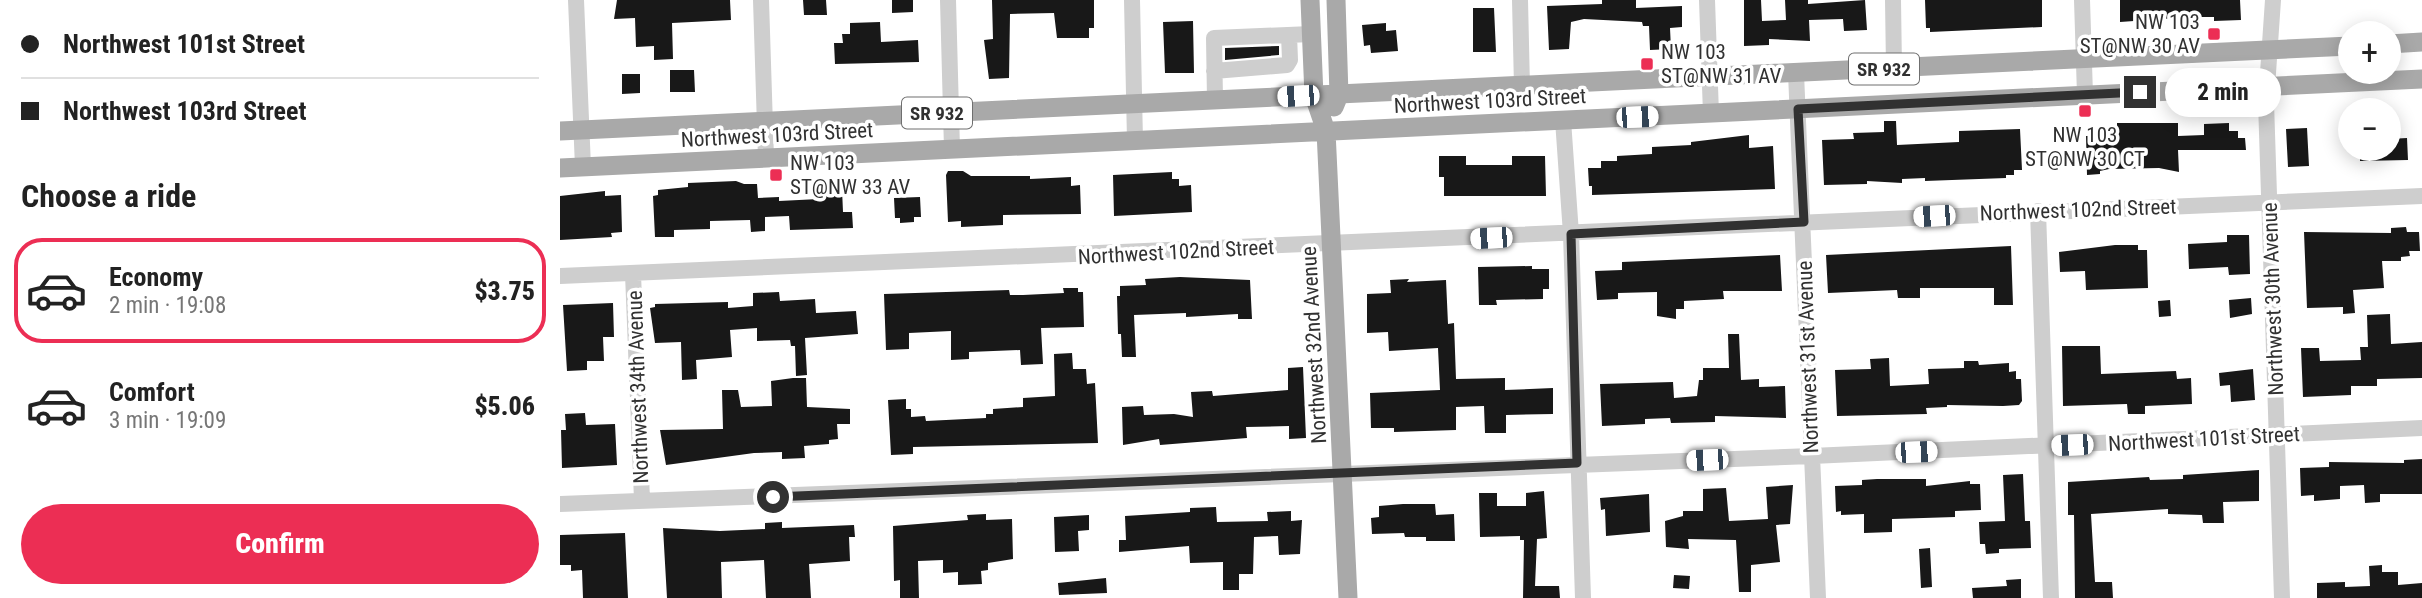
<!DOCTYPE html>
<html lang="en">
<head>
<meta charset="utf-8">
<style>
  :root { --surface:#fff; --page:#f2f2f2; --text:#222; --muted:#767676; --line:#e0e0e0; --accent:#ec2e54 }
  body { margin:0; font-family:"Roboto Condensed",sans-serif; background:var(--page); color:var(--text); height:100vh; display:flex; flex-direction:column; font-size:26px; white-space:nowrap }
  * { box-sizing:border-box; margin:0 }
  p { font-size:23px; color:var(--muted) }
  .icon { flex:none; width:38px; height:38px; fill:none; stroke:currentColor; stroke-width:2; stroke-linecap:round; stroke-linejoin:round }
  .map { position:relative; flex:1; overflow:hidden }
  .drawer { display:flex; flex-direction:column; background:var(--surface); width:560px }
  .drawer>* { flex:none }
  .guide { display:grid; align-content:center; height:154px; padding:0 21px; background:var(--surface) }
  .buttons { position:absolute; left:1778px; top:21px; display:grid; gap:14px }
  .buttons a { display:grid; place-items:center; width:63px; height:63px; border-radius:50%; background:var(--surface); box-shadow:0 4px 18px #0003; font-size:35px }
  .end { position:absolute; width:32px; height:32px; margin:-16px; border:9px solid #313131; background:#fff; box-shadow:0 0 0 4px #fff }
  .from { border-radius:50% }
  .bubble { position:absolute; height:49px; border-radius:24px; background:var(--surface); box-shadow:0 4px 18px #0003; font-size:23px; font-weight:800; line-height:49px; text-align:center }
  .car { position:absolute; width:21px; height:42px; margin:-21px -10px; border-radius:9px; box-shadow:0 0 5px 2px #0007; background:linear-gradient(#fff 24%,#345 0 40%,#fff 0 76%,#345 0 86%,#fff 0) }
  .guide b { display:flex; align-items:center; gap:24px; height:66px; font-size:26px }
  .guide b+b { border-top:2px solid var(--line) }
  .guide i { width:18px; height:18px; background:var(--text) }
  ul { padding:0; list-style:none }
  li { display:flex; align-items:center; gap:21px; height:105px; margin:0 14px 10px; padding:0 7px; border:4px solid transparent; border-radius:28px }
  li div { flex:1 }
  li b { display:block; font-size:26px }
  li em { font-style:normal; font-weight:800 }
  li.current { border-color:var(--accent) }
  li>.icon { width:63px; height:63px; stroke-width:1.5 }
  h2 { padding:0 21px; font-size:32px; line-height:84px }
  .action { display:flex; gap:14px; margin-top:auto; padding:14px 21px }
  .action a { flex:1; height:80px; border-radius:42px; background:var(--accent); color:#fff; font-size:28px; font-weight:800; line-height:80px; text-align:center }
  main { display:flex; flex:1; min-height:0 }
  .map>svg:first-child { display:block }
</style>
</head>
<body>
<main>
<section class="drawer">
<div class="guide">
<b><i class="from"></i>Northwest 101st Street</b>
<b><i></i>Northwest 103rd Street</b>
</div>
<h2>Choose a ride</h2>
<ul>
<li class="current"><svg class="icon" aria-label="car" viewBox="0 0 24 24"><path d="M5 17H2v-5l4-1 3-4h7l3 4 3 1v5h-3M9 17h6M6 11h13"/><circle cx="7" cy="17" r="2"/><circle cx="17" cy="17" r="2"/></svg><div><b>Economy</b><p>2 min · 19:08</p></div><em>$3.75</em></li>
<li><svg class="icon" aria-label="car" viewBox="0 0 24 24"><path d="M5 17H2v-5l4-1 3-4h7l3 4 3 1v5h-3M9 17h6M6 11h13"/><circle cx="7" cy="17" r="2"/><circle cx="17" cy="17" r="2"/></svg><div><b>Comfort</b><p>3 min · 19:09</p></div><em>$5.06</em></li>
</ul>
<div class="action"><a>Confirm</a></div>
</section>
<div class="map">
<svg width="1862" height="598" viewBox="0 0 1862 598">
  <rect width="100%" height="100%" fill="#fff"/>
  <path fill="#181818" d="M 57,0 L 170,0 L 171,20 L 112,23 L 113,59 L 94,60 L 94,46 L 76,47 L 75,18 L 54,19 Z
    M 243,0 L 266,0 L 267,15 L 244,15 Z
    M 332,0 L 353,0 L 353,12 L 332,13 Z
    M 432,0 L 534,0 L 534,28 L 529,28 L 529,38 L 497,38 L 494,13 L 450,14 L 449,78 L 429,79 L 424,40 L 433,39 Z
    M 1042,0 L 1076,0 L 1076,8 L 1122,6 L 1122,27 L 1110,28 L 1111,49 L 1090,50 L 1089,26 L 1083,26 L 1082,22 L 1024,19 L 1011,22 L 1009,49 L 989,50 L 987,6 L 1042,4 Z
    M 1184,0 L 1201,0 L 1202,21 L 1226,20 L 1225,0 L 1248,0 L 1248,4 L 1305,0 L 1307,30 L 1284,31 L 1283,19 L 1249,20 L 1250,41 L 1209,39 L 1209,45 L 1184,46 Z
    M 1365,0 L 1482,0 L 1482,27 L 1370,32 L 1370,28 L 1366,28 Z
    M 1560,0 L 1680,0 L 1681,20 L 1654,21 L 1654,17 L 1630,17 L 1560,22 Z
    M 913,8 L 934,8 L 936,52 L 913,52 Z
    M 633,21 L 634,73 L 605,73 L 603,22 Z
    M 320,22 L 321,42 L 358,40 L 359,62 L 275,64 L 274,43 L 283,43 L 282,34 L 290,34 L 290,23 Z
    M 826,23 L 826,31 L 836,30 L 838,51 L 811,53 L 810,45 L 804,46 L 802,25 Z
    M 719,46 L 719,55 L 665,60 L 665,48 Z
    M 110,70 L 134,70 L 135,92 L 110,92 Z
    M 62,74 L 80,74 L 80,93 L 62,94 Z
    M 1324,121 L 1336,121 L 1337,145 L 1399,142 L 1399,131 L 1460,129 L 1462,170 L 1454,170 L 1454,175 L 1446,175 L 1446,178 L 1365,181 L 1365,178 L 1342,179 L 1342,183 L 1307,181 L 1307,184 L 1264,185 L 1262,140 L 1294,139 L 1293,133 L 1324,132 Z
    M 1557,123 L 1618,123 L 1618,136 L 1644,135 L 1644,124 L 1669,123 L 1669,131 L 1678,131 L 1678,138 L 1685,138 L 1686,150 L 1618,150 L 1619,172 L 1599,168 L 1549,169 L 1540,171 L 1540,174 L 1527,175 L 1526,136 L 1557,135 Z
    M 1747,128 L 1749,166 L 1728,167 L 1726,129 Z
    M 1189,135 L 1189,148 L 1213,146 L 1215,189 L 1032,195 L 1032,186 L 1029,186 L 1028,168 L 1041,168 L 1041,161 L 1057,161 L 1057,156 L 1092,154 L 1092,147 L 1131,145 L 1131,142 Z
    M 1847,138 L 1848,160 L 1800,161 L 1800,149 L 1829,149 L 1829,139 Z
    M 879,156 L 906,156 L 906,165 L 952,165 L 952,156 L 985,156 L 986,196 L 884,196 L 884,177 L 879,177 Z
    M 388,171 L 403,171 L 411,176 L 470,176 L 470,179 L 511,177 L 511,186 L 520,185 L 521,214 L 443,215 L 443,225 L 401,227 L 401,221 L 388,222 L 386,175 Z
    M 612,172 L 612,179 L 619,179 L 619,186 L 631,185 L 632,212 L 554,216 L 553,175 Z
    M 176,181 L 184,184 L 197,184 L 198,198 L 219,197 L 219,201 L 259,199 L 258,190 L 282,189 L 283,212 L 292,212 L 293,228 L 230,230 L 229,216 L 205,217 L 205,231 L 191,232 L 190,220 L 150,221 L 150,229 L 114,230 L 114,237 L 95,237 L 93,196 L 98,195 L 98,190 L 128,187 L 128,183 Z
    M 45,191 L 45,196 L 61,195 L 62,232 L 51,233 L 52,237 L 0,240 L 0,196 Z
    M 360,197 L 361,217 L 354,217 L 354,222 L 340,223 L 340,218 L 335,218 L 334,198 Z
    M 1846,227 L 1847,232 L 1859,232 L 1860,251 L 1849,251 L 1850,256 L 1841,257 L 1841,261 L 1822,261 L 1824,288 L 1793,290 L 1795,313 L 1783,314 L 1783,307 L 1747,308 L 1744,232 L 1831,233 L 1831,228 Z
    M 1667,235 L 1689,235 L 1690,274 L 1669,275 L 1668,267 L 1629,269 L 1628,244 L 1667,242 Z
    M 1555,245 L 1578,245 L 1578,250 L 1587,250 L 1588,288 L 1526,290 L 1525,271 L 1500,272 L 1499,252 Z
    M 1451,246 L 1453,305 L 1434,305 L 1434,288 L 1360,288 L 1360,298 L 1338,298 L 1337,290 L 1268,293 L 1266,255 Z
    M 1220,255 L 1222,291 L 1163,291 L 1164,299 L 1124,301 L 1124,309 L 1116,309 L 1116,319 L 1097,316 L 1097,292 L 1058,293 L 1058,299 L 1037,300 L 1035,271 L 1062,270 L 1062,262 Z
    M 972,266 L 972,269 L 989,269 L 989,289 L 983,289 L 983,299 L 936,300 L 937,305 L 919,305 L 918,267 Z
    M 620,277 L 690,280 L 692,319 L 678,319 L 678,314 L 626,317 L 626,313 L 574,315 L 576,357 L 562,357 L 561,334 L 558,334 L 557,296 L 560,296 L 560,286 L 586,285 L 585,279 Z
    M 849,279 L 847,282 L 886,280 L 888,324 L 894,323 L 896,379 L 945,378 L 945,390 L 993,388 L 993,414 L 946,415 L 946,433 L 925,433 L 924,406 L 896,407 L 896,430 L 834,432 L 834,428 L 811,428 L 810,393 L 880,390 L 878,348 L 829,351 L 828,332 L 807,333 L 807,294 L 831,293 L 830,280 Z
    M 503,288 L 518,288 L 518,292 L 523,292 L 524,327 L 481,328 L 483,364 L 461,365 L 460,350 L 409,352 L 409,359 L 391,360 L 391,331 L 349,333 L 349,349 L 326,350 L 324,294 L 449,290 L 450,295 L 463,295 L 504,293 Z
    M 219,292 L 220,301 L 255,299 L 256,313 L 296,311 L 298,334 L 245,338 L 247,375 L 236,376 L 235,346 L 231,346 L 230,340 L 197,341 L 197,328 L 170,330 L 172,357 L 136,360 L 137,379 L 122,380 L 121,342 L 95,343 L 90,308 L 95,307 L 95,304 L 168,302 L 168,308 L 193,306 L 193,293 Z
    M 1691,298 L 1692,314 L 1670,318 L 1669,300 Z
    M 1610,300 L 1611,316 L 1599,317 L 1598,301 Z
    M 53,303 L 54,337 L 43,337 L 44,361 L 27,361 L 27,370 L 7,371 L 3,305 Z
    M 1830,314 L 1831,344 L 1862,342 L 1862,378 L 1817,379 L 1817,386 L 1791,386 L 1791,395 L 1743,397 L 1741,348 L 1759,348 L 1760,361 L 1801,360 L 1800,347 L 1808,347 L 1807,315 Z
    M 1168,334 L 1179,334 L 1181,380 L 1199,379 L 1199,387 L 1225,386 L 1226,418 L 1155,416 L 1155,422 L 1111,423 L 1110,418 L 1085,419 L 1085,424 L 1042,426 L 1040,384 L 1113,382 L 1114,398 L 1137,396 L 1139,380 L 1143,380 L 1143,368 L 1169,368 Z
    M 1502,346 L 1540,346 L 1541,374 L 1616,371 L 1617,379 L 1631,378 L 1632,404 L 1585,406 L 1585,414 L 1568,414 L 1567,404 L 1503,406 Z
    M 512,353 L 513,369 L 526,369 L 527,384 L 535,383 L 538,443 L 353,447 L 353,454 L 331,455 L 328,400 L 346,399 L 346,409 L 351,409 L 351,417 L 365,416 L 366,421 L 426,418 L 426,414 L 433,414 L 433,409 L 463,407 L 463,398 L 495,396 L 494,354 Z
    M 1329,358 L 1330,386 L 1369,384 L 1368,369 L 1404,368 L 1404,361 L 1418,361 L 1419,365 L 1449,363 L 1449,372 L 1456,371 L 1456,379 L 1461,379 L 1462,401 L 1459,405 L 1443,406 L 1387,405 L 1387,407 L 1366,408 L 1367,414 L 1277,416 L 1275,370 L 1311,369 L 1310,359 Z
    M 743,367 L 746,438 L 729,439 L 729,426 L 686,427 L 687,438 L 600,445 L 599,439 L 563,445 L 562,407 L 583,406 L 584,415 L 614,414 L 633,417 L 631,392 L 652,391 L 653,396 L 728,390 L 728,368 Z
    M 1693,369 L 1695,400 L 1671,402 L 1670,385 L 1660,386 L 1659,373 Z
    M 233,378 L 246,378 L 247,407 L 290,409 L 290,424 L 277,424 L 278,439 L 269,440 L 269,444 L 244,446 L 245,458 L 222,459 L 222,452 L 194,453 L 106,465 L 100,430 L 163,429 L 162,390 L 178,390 L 181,407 L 212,406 L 211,381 Z
    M 25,413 L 26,425 L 55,424 L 57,465 L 2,468 L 1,430 L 6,430 L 5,414 Z
    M 1862,459 L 1862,494 L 1820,494 L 1820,502 L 1805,503 L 1804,485 L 1780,486 L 1780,499 L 1754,501 L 1754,495 L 1741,496 L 1740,468 L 1769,467 L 1769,462 L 1844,463 L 1844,460 Z
    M 1699,470 L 1699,501 L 1663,502 L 1664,523 L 1643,523 L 1642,515 L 1608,514 L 1608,509 L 1531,514 L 1535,582 L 1552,582 L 1553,598 L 1515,598 L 1514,515 L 1508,515 L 1508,482 L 1589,477 L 1590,480 L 1623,479 L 1623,475 Z
    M 1463,474 L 1465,521 L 1470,521 L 1471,548 L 1439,549 L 1439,553 L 1426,554 L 1425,544 L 1420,544 L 1419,522 L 1445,521 L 1443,475 Z
    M 1317,479 L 1366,479 L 1366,486 L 1410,481 L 1410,484 L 1420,484 L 1421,510 L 1395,511 L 1395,517 L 1332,519 L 1332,532 L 1304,533 L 1304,514 L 1281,515 L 1281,511 L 1276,512 L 1275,486 L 1302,485 L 1302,480 Z
    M 1233,485 L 1230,524 L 1216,525 L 1220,562 L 1191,565 L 1191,592 L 1179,592 L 1176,540 L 1128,539 L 1129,549 L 1106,547 L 1105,521 L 1123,516 L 1123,511 L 1143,511 L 1143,489 L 1166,488 L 1169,521 L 1208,519 L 1206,487 Z
    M 984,491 L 987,538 L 977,539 L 975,586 L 999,586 L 1000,598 L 963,598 L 964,540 L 960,540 L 960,536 L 920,537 L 919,493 L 937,493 L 937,506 L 966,506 L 966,493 Z
    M 1089,494 L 1090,532 L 1046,536 L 1045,509 L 1041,510 L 1040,498 Z
    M 843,504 L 875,504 L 876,515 L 894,514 L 895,541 L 866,541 L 866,537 L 845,537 L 844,533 L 812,534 L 811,518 L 819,517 L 819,506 Z
    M 656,507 L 657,522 L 708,521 L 707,512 L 731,511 L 731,521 L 742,520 L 740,554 L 719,555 L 718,536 L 694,537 L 693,574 L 679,574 L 679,590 L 663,590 L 663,562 L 630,563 L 629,546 L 559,552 L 559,540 L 566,540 L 565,516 L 630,512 L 630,508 Z
    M 426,514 L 426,520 L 452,519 L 453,559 L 428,563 L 428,570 L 421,571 L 422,584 L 398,585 L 398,572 L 383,573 L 383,560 L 358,561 L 359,598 L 340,598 L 340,580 L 334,581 L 333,526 L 408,520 L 407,515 Z
    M 529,515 L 529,530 L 518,531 L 519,551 L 495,552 L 494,517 Z
    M 222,522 L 222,528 L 294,525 L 295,537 L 289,537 L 290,561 L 249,564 L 251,598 L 206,598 L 204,560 L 161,562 L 162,598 L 107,598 L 103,528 L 160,531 L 205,529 L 205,523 Z
    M 65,533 L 68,598 L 23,598 L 22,570 L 11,571 L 11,565 L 0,565 L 0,535 Z
    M 1370,548 L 1372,587 L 1361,588 L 1359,549 Z
    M 1822,565 L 1822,572 L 1838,572 L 1838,585 L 1862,583 L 1862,598 L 1757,598 L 1757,583 L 1785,582 L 1785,587 L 1810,586 L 1809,566 Z
    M 1114,575 L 1130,576 L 1129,589 L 1113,588 Z
    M 546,578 L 547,593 L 499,595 L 498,583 Z
    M 1461,579 L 1461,598 L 1413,598 L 1412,588 L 1447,586 L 1446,580 Z"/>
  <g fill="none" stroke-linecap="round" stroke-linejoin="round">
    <path stroke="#cecece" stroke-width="16" d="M 16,0 L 23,167
      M 201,0 L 206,158
      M 388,0 L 392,149
      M 572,0 L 575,141
      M 960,0 L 962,87
      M 1147,0 L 1151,114
      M 1333,0 L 1334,68
      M 1522,0 L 1525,95
      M 1713,0 L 1706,102 L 1722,598
      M 654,71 L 727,65 L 730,60 L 729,35
      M 1236,73 L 1258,598
      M 655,100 L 654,38 L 751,34
      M 1003,120 L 1011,234 L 1023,598
      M 1478,211 L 1491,598
      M 73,274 L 82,500
      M 0,276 L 1862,196
      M 0,504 L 1252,456 L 1862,428"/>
    <path stroke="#a9a9a9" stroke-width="19" d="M 750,0 L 754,96 L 766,131 L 788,598
      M 1829,44 L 1862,42
      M 774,107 L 779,95 L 776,0
      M 0,131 L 1790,46
      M 0,168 L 1862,79"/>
  </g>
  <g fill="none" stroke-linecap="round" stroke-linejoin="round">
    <path stroke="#313131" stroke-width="9" d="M 213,497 L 1017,463 L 1011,234 L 1244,222 L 1238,109 L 1580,92"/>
  </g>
  <g fill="#ec2e54" stroke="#fff" stroke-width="2.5">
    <rect x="1647" y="27" width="14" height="14" rx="3.5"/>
    <rect x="1080" y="57" width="14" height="14" rx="3.5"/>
    <rect x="1518" y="104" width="14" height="14" rx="3.5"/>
    <rect x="209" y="168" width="14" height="14" rx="3.5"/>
  </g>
  <g text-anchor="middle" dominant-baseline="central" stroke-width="7" stroke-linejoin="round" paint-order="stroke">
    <g fill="#fff" stroke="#6f6f6f" stroke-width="2">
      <rect x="1289" y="53.5" width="70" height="31" rx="5"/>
      <rect x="342" y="97.5" width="70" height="31" rx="5"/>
    </g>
    <g font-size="19" font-weight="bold" fill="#313131">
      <text x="1324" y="69">SR 932</text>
      <text x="377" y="113">SR 932</text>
    </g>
    <g font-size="21" fill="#313131" stroke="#fff" text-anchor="start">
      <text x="1640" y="22" text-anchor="end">NW 103<tspan x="1640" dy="24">ST@NW 30 AV</tspan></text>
      <text x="1101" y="52">NW 103<tspan x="1101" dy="24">ST@NW 31 AV</tspan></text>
      <text x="1525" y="135" text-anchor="middle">NW 103<tspan x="1525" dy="24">ST@NW 30 CT</tspan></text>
      <text x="230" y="163">NW 103<tspan x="230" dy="24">ST@NW 33 AV</tspan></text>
    </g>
    <g font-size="21" fill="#313131" stroke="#fff">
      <text transform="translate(930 101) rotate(-3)">Northwest 103rd Street</text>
      <text transform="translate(217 135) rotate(-3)">Northwest 103rd Street</text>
      <text transform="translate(1518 210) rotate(-2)">Northwest 102nd Street</text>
      <text transform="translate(616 252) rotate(-3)">Northwest 102nd Street</text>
      <text transform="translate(1713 299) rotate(-92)">Northwest 30th Avenue</text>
      <text transform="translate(754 345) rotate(-93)">Northwest 32nd Avenue</text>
      <text transform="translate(1248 357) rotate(-92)">Northwest 31st Avenue</text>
      <text transform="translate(78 387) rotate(-92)">Northwest 34th Avenue</text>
      <text transform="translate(1644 439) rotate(-3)">Northwest 101st Street</text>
    </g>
  </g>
</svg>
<div class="buttons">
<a>+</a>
<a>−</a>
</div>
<i class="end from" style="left:213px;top:497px"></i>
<i class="end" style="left:1580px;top:92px"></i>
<div class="bubble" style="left:1605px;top:68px;width:116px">2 min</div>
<i class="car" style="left:738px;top:96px;rotate:267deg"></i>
<i class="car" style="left:1077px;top:117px;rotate:88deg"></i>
<i class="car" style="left:1374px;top:216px;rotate:267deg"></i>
<i class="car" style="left:931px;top:238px;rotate:267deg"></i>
<i class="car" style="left:1512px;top:445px;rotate:268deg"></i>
<i class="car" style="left:1356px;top:452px;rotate:88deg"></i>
<i class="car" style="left:1147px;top:460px;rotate:268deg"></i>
</div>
</main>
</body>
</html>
